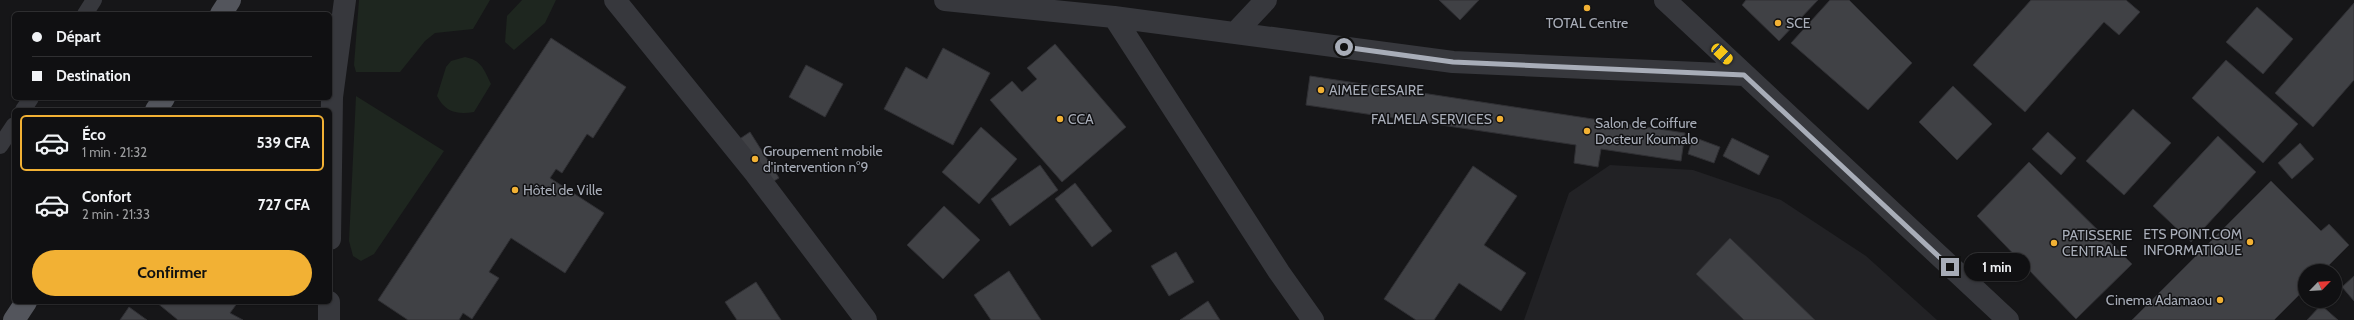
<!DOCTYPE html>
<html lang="fr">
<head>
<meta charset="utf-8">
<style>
  :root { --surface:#101012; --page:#19191b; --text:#f1f3f6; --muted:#9c9d9f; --line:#303032; --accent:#f2b134 }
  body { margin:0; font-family:Cabin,sans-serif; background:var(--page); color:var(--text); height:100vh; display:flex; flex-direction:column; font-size:15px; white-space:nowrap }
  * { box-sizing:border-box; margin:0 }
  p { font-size:13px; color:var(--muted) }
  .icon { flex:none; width:22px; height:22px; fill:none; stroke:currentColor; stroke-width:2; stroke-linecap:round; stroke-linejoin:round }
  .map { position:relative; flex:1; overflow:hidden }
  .panel { position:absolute; left:12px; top:108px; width:320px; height:196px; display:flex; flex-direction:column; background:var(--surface); border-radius:6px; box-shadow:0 1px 3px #0004,0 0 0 1px var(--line) }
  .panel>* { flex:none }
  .hud { position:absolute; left:12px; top:12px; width:320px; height:88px; border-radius:6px; box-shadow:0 1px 3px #0004,0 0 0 1px var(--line); display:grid; align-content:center; height:88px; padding:0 20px; background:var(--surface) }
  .needle { width:26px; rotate:65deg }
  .fabs { position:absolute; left:2298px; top:264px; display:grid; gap:8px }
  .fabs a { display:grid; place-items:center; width:44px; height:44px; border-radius:50%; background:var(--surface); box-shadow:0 1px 3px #0004,0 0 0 1px var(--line); font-size:20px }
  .end { position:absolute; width:18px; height:18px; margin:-9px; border:5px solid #a8adb8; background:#111; box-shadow:0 0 0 2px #111 }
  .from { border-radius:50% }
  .bubble { position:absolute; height:28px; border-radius:14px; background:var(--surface); box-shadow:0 1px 3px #0004,0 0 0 1px var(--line); font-size:13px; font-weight:700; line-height:28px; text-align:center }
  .car { position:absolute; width:12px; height:24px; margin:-12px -6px; border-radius:5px; box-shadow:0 0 3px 1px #0007; background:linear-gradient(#f5c518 24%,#345 0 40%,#f5c518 0 76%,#345 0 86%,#f5c518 0) }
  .hud b { display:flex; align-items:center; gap:14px; height:38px; font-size:15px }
  .hud b+b { border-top:1px solid var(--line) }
  .hud i { width:10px; height:10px; background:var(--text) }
  ul { padding:7px 0 0; list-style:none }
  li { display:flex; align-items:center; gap:12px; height:56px; margin:0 8px 6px; padding:0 12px; border:2px solid transparent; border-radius:6px }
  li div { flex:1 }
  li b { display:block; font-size:15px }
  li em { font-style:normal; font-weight:700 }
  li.active { border-color:var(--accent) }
  li>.icon { width:36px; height:36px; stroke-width:1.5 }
  .action { display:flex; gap:8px; margin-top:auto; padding:8px 20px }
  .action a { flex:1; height:46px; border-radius:24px; background:var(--accent); color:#111; font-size:16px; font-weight:700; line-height:46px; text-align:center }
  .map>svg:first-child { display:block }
</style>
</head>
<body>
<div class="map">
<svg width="2354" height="320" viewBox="0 0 2354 320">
  <rect width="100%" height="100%" fill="#161618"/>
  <path fill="#222225" d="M 1610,165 L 1693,170 L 1781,200 L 1866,256 L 1937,320 L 1524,320 L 1569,193 Z"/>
  <path fill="#1e261f" d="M 359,0 L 490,0 L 473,29 L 435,33 L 425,41 L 400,72 L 356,72 L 354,65 Z
    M 522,0 L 556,0 L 545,23 L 514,50 L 505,42 L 507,16 Z
    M 465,57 C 481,60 484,69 491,84 L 474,112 C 457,115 445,112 437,96 L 446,67 L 451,61 Z
    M 356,96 L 444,151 L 374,254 L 361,261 L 353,256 L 349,241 Z"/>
  <path fill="#404145" stroke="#303034" d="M 1439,0 L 1479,0 L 1460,20 Z
    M 1746,0 L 1818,0 L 1779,41 L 1742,5 Z
    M 1830,0 L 1849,0 L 1912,63 L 1868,110 L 1791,43 Z
    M 2031,0 L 2126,0 L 2140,12 L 2119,35 L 2104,22 L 2025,112 L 1973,65 Z
    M 2354,3 L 2354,80 L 2313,127 L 2275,93 Z
    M 2257,7 L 2293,39 L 2263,74 L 2226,42 Z
    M 551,38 L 626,87 L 593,138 L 587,134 L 562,173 L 556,169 L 550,178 L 604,213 L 565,273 L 511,238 L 489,272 L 499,278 L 472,319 L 463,313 L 459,320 L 408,320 L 378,300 Z
    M 1055,44 L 1126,127 L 1062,182 L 990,100 L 1012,81 L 1022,92 L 1037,79 L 1027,68 Z
    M 943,48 L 990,73 L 953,145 L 884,109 L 906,67 L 927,79 Z
    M 2226,60 L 2298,124 L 2263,163 L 2192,98 Z
    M 806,65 L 843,84 L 825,117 L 789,97 Z
    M 1310,76 L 1685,133 L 1681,161 L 1601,149 L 1598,167 L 1574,163 L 1576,145 L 1306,105 Z
    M 1953,86 L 1992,124 L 1957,160 L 1919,122 Z
    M 2133,109 L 2171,143 L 2124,195 L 2086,161 Z
    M 981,127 L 1017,159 L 979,204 L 942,172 Z
    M 750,132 L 779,178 L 757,191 L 729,146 Z
    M 2048,132 L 2076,158 L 2061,175 L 2032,149 Z
    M 2218,136 L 2256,172 L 2191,242 L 2153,206 Z
    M 1693,137 L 1720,147 L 1714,163 L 1688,154 Z
    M 1732,138 L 1769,156 L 1759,175 L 1723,156 Z
    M 2300,143 L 2314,159 L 2292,179 L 2278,163 Z
    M 2029,162 L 2132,264 L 2076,319 L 1977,216 Z
    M 1040,165 L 1058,190 L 1010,226 L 991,199 Z
    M 1473,166 L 1517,196 L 1484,245 L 1526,273 L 1501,311 L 1459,283 L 1434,320 L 1416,320 L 1384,299 Z
    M 2271,181 L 2321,231 L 2329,224 L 2349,245 L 2323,271 L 2305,271 L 2305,289 L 2274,320 L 2132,320 Z
    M 1075,183 L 1112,231 L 1092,247 L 1055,199 Z
    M 944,206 L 980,240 L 943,279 L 907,245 Z
    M 1730,238 L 1815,320 L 1744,320 L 1696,274 Z
    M 1176,252 L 1194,282 L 1169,296 L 1151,266 Z
    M 1009,271 L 1041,320 L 991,320 L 974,295 Z
    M 2354,276 L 2354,301 L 2342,287 Z
    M 756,282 L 781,320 L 737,320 L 725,302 Z
    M 1208,301 L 1220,320 L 1180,320 Z
    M 156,302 L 238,302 L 230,313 L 243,320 L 178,320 Z
    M 2321,305 L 2338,320 L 2307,320 Z
    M 129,307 L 147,320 L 120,320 Z"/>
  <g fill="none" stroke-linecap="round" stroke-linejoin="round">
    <path stroke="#37383d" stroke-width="16" d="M 85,14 L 94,0
      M 23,110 L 31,98
      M 0,146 L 14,125"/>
    <path stroke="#37383d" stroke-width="22" d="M 615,0 L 755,173 L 866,320
      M 945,0 L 1114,17 L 1453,62 L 1744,75
      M 1665,0 L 2008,320
      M 1114,17 L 1279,272 L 1313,320
      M 1235,33 L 1266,0
      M 330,239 L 332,97 L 345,0
      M 329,320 L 329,302"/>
    <path stroke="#53555c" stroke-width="22" d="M 221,14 L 230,0
      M 156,110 L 164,98
      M 14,320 L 26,302"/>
  </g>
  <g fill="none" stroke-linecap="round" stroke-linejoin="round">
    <path stroke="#a8adb8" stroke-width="5" d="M 1344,47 L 1453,62 L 1744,75 L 1950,267"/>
  </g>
  <g fill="#f2b134" stroke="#111113" stroke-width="1.5">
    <circle cx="1587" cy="8" r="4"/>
    <circle cx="1778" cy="23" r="4"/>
    <circle cx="1321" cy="90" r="4"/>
    <circle cx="1060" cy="119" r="4"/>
    <circle cx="1500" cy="119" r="4"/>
    <circle cx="1587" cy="131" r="4"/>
    <circle cx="755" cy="159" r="4"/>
    <circle cx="515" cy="190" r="4"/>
    <circle cx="2250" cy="242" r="4"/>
    <circle cx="2054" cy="243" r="4"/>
    <circle cx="2220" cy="300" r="4"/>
  </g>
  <g text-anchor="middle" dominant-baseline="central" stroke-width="3" stroke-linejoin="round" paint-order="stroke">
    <g font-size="14" fill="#a8adb8" stroke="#111113" text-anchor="start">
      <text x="1587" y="23" text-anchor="middle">TOTAL Centre</text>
      <text x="1786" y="23">SCE</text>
      <text x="1329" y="90">AIMEE CESAIRE</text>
      <text x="1068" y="119">CCA</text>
      <text x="1492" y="119" text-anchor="end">FALMELA SERVICES</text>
      <text x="1595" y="123">Salon de Coiffure<tspan x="1595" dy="16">Docteur Koumalo</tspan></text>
      <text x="763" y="151">Groupement mobile<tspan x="763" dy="16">d'intervention n°9</tspan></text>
      <text x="523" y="190">Hôtel de Ville</text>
      <text x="2242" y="234" text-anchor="end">ETS POINT.COM<tspan x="2242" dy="16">INFORMATIQUE</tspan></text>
      <text x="2062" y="235">PATISSERIE<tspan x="2062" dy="16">CENTRALE</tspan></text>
      <text x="2212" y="300" text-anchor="end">Cinema Adamaou</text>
    </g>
  </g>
</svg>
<div class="fabs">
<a><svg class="needle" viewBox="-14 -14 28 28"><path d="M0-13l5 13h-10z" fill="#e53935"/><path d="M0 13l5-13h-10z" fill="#9c9d9f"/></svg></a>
</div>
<i class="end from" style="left:1344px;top:47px"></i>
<i class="end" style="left:1950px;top:267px"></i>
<div class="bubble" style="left:1964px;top:253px;width:66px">1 min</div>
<i class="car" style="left:1722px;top:54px;rotate:133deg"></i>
<div class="hud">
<b><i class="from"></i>Départ</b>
<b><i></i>Destination</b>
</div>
<section class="panel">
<ul>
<li class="active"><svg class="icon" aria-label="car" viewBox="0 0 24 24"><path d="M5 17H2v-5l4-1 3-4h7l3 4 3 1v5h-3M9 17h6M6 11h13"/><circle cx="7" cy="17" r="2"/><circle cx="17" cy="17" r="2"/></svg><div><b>Éco</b><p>1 min · 21:32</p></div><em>539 CFA</em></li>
<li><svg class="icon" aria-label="car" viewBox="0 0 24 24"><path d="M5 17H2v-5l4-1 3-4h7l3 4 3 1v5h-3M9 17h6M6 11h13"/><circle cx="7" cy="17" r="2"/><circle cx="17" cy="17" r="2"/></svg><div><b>Confort</b><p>2 min · 21:33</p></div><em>727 CFA</em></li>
</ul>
<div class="action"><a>Confirmer</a></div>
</section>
</div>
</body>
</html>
